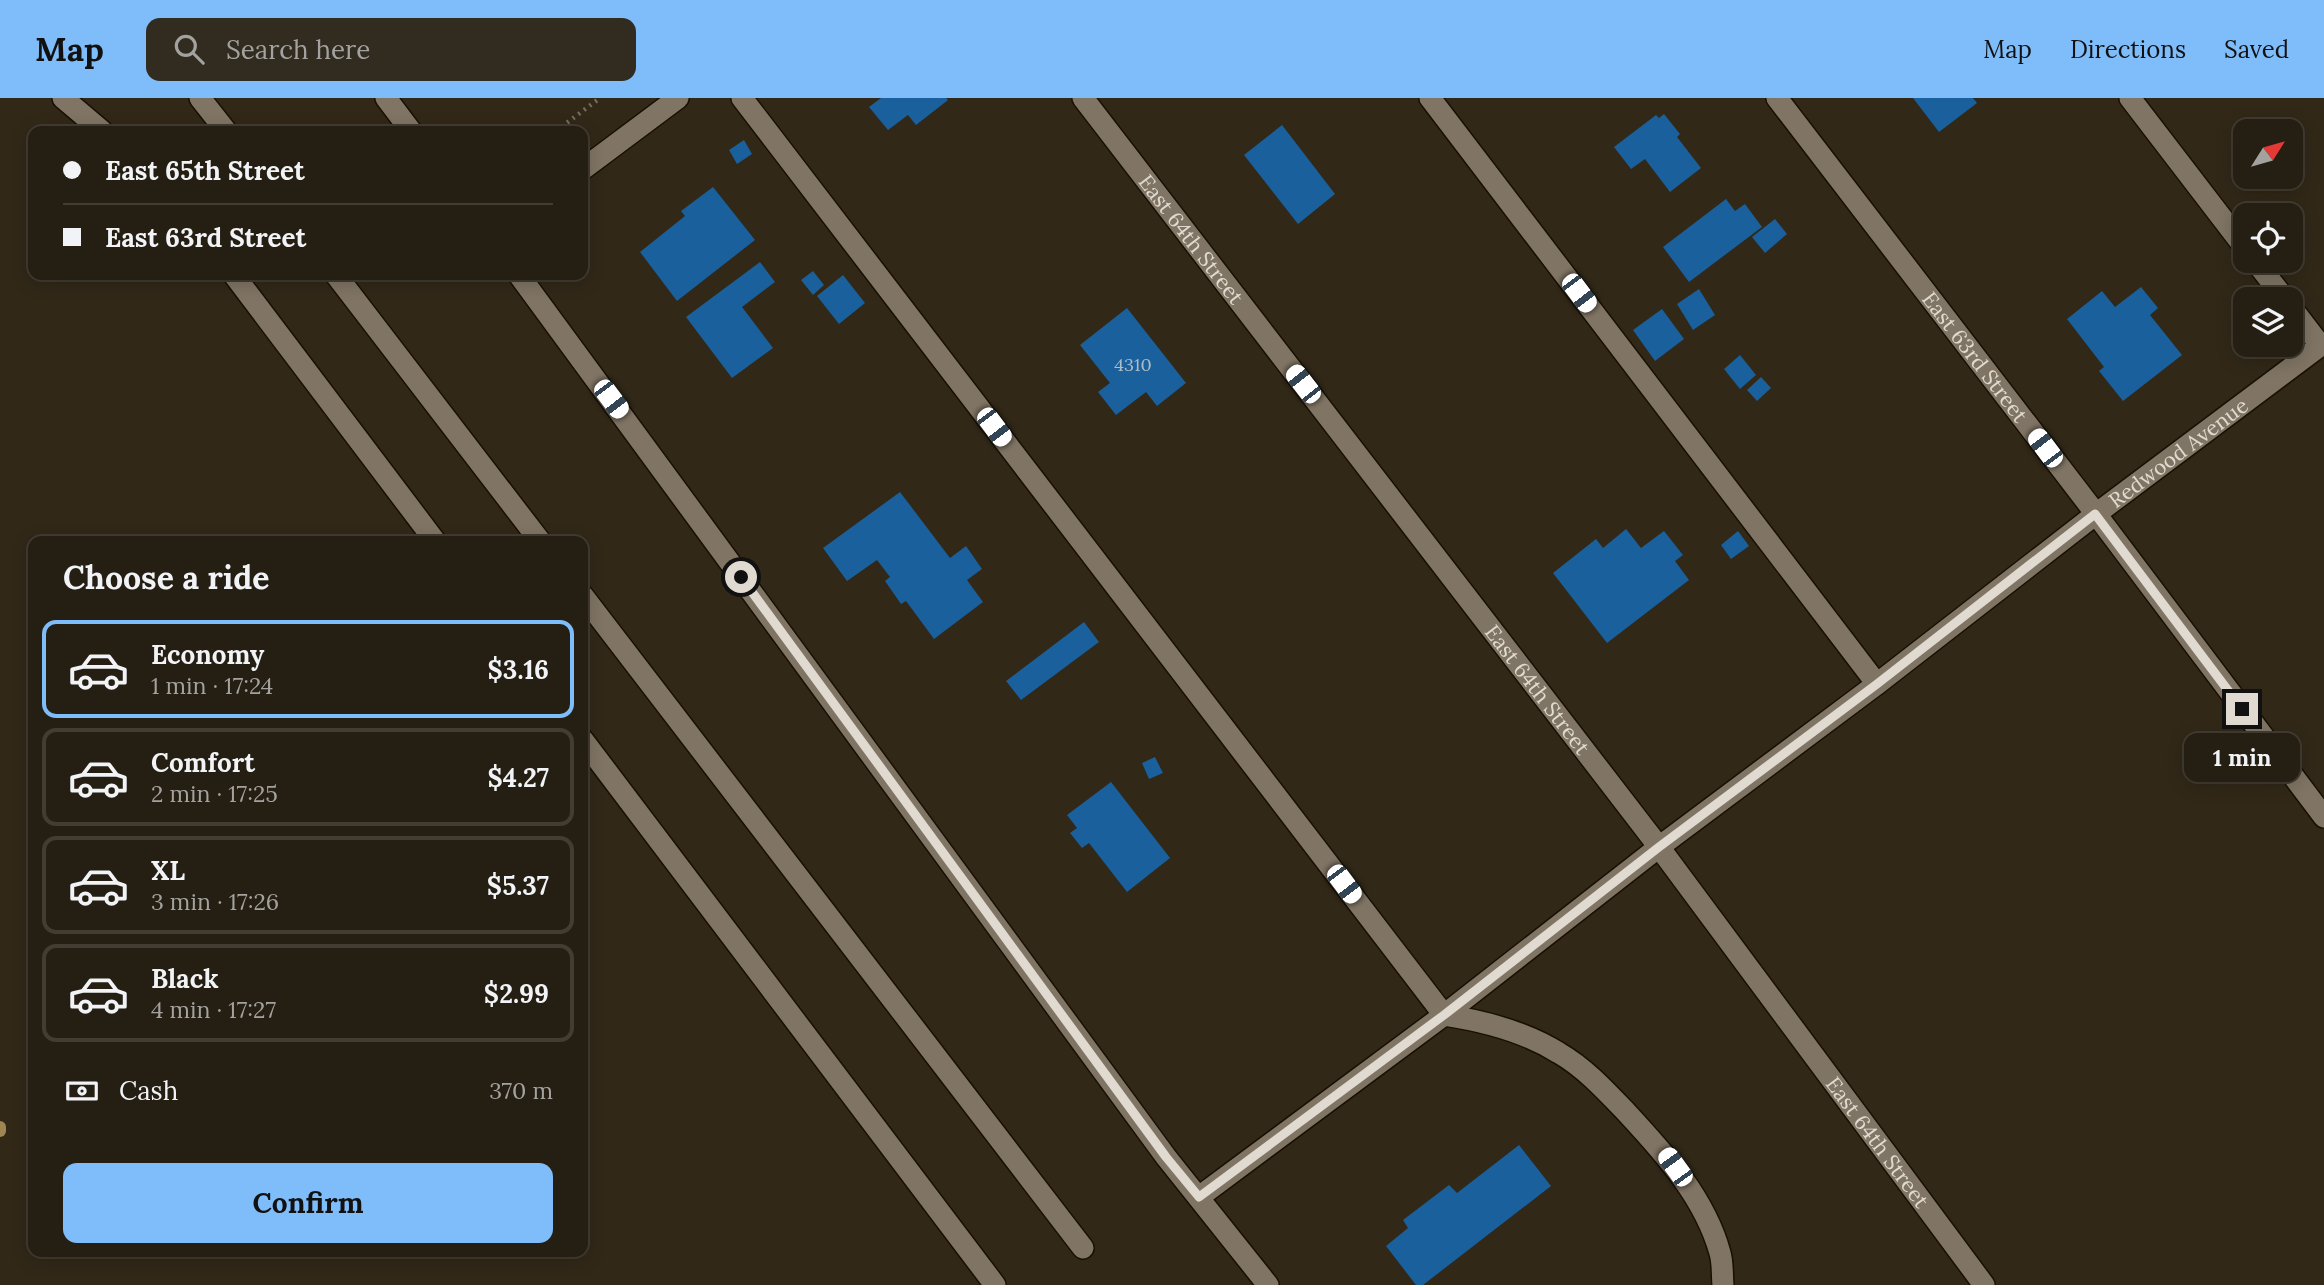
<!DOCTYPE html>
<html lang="en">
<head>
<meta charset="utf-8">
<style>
  :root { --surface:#251e12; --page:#312b20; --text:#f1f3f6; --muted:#a3a29f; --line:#423c32; --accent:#7fbdfa }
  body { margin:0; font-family:Lora,serif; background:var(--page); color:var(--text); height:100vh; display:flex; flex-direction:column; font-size:26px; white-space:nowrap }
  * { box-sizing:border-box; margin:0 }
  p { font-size:23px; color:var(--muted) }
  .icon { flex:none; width:38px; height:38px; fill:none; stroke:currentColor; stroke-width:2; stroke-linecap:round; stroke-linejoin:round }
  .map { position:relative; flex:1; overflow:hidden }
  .details { position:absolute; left:28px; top:438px; width:560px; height:721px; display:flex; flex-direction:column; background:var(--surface); border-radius:14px; box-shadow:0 4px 18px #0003,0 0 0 2px var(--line) }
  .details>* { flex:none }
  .hud { position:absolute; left:28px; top:28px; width:560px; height:154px; border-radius:14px; box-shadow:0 4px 18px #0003,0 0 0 2px var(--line); display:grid; align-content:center; height:154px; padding:0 35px; background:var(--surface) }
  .needle { width:46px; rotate:53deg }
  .buttons { position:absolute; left:2233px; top:21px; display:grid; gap:14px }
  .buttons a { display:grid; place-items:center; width:70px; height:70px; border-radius:14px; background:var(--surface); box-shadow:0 4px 18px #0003,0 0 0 2px var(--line); font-size:35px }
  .end { position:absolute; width:32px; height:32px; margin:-16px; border:9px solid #e0dad0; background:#111; box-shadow:0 0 0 4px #111 }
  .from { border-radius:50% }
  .bubble { position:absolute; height:49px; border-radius:14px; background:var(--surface); box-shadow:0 4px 18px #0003,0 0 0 2px var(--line); font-size:23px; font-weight:800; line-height:49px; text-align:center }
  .car { position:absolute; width:21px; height:42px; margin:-21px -10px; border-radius:9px; box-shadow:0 0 5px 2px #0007; background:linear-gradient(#fff 24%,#345 0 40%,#fff 0 76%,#345 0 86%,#fff 0) }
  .hud b { display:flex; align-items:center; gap:24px; height:66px; font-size:26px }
  .hud b+b { border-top:2px solid var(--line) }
  .hud i { width:18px; height:18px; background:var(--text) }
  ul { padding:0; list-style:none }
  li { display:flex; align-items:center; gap:21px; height:98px; margin:0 14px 10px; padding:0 21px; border:4px solid var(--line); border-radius:14px }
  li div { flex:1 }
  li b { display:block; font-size:26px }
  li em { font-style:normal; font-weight:800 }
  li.selected { border-color:var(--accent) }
  li>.icon { width:63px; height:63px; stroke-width:1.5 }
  h2 { padding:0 35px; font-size:32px; line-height:84px }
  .pay { display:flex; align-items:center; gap:18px; height:77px; padding:0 35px; font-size:26px }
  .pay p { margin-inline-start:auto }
  .action { display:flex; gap:14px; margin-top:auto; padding:14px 35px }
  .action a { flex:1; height:80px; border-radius:14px; background:var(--accent); color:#111; font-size:28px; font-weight:800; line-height:80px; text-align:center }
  header { display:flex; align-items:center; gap:42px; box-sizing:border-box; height:98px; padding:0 35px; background:var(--accent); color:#111 }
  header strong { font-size:33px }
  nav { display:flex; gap:38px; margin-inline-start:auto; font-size:24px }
  .search { width:490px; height:63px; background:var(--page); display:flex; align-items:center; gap:18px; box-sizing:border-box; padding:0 24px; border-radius:14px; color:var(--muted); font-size:26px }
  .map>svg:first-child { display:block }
</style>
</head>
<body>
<header>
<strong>Map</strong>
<div class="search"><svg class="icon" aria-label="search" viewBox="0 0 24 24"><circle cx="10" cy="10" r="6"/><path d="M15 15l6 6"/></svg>Search here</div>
<nav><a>Map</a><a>Directions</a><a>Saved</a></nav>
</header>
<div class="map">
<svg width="2324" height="1187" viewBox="0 0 2324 1187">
  <rect width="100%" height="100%" fill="#312818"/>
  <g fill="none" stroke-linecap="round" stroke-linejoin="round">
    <path stroke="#9f8552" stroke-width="12" d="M 0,1029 L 0,1033"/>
  </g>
  <path fill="#1a609c" d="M 881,0 L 946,0 L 948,2 L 916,27 L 908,17 L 888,32 L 869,9 Z
    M 1913,0 L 1973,0 L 1977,5 L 1939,34 Z
    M 1664,16 L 1680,36 L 1677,39 L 1701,70 L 1670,94 L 1645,61 L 1631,71 L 1614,49 L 1656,17 L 1659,20 Z
    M 1282,27 L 1335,96 L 1298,126 L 1244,57 Z
    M 744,42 L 752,56 L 737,66 L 729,52 Z
    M 713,89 L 755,142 L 677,203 L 640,154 L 685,118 L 681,113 Z
    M 1726,101 L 1735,113 L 1745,106 L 1762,129 L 1689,184 L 1663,149 Z
    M 1775,121 L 1787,136 L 1765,155 L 1752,139 Z
    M 760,164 L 775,184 L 742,209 L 773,250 L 732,280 L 686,219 Z
    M 813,173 L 824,187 L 813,197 L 801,182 Z
    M 843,177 L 865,205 L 839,226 L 817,198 Z
    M 2141,189 L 2158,210 L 2150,217 L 2182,257 L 2123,303 L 2099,273 L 2104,269 L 2067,221 L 2102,193 L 2115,209 Z
    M 1699,191 L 1715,217 L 1693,232 L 1677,206 Z
    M 1127,210 L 1186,285 L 1157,308 L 1146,294 L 1116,317 L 1098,294 L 1110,285 L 1080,247 Z
    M 1662,211 L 1684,241 L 1655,263 L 1633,232 Z
    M 1740,257 L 1756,277 L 1740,291 L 1724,271 Z
    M 1761,279 L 1771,290 L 1757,303 L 1747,292 Z
    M 900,394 L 950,460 L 966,448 L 982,471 L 967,482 L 983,504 L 934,541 L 906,503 L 901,506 L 885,483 L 890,479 L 877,462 L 847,483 L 823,450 Z
    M 1626,431 L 1641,450 L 1664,433 L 1683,457 L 1675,463 L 1689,482 L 1607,545 L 1553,475 L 1596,441 L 1603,450 Z
    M 1738,433 L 1749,448 L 1731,461 L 1721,447 Z
    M 1084,524 L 1099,544 L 1021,602 L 1006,583 Z
    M 1155,659 L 1163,675 L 1149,681 L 1142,665 Z
    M 1111,684 L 1170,760 L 1127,794 L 1089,745 L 1082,750 L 1070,735 L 1077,730 L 1067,717 Z
    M 1519,1047 L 1551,1088 L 1423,1187 L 1416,1187 L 1386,1148 L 1408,1130 L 1403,1122 L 1449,1087 L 1457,1095 Z"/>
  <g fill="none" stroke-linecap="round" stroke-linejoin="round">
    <defs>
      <g id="minor">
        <path d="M 63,0 L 102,33"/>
        <path d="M 200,0 L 226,33"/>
        <path d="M 386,0 L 411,33"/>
        <path d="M 742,0 L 1444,917 C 1484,923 1524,933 1559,955 C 1585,970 1606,993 1627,1015 C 1665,1056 1705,1100 1720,1155 C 1723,1165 1722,1177 1723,1187"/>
        <path id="s1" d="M 1083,0 L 1659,749 L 1984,1187"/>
        <path d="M 1430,0 L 1877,586"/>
        <path id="s2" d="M 1777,0 L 2096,416 L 2324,719"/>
        <path d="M 2130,0 L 2245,150"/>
        <path d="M 583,71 L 678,0"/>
        <path d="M 2255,163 L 2285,201"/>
        <path d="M 234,177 L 435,443"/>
        <path d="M 336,177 L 540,443"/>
        <path d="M 519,177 L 1166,1059 L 1268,1187"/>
        <path d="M 2291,209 L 2321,248"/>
        <path d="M 583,498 L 1083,1150"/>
        <path d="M 583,642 L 995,1187"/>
        <path id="s3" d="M 1199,1099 L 1444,917 L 1659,749 L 1877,586 L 2096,416 L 2324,245"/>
      </g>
    </defs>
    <use href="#minor" stroke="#181003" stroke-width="24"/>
    <path stroke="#756d5f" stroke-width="4.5" stroke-dasharray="2 5" stroke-linecap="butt" d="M 556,33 L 600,0"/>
    <use href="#minor" stroke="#807564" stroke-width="21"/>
  </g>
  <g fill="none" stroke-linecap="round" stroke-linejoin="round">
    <path stroke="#e0dad0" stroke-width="9" d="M 741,479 L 1166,1059 L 1199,1099 L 1444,917 L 1659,749 L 1877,586 L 2095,416 L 2242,611"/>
  </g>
  <g text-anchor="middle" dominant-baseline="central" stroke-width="5" stroke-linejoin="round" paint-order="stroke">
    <g font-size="18" fill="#aebcc3">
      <text x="1133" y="266">4310</text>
    </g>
    <g font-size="21" fill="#e0dad0" stroke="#312818">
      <text stroke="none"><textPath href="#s1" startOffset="178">East 64th Street</textPath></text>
      <text stroke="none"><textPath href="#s2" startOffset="326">East 63rd Street</textPath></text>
      <text stroke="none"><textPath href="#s3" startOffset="1230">Redwood Avenue</textPath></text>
      <text stroke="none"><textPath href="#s1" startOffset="746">East 64th Street</textPath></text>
      <text stroke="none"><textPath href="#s1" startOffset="1312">East 64th Street</textPath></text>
    </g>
  </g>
</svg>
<div class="buttons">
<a><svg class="needle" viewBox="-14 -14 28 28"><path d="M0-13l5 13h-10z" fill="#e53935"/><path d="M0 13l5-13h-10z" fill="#a3a29f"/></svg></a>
<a><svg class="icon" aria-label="locate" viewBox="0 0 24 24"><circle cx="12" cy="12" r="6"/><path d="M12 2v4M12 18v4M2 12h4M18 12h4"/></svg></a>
<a><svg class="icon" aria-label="layers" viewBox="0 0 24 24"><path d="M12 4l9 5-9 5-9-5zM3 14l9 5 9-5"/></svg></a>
</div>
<i class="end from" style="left:741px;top:479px"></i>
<i class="end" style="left:2242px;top:611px"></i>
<div class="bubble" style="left:2184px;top:635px;width:116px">1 min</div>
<i class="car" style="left:1579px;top:195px;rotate:143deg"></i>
<i class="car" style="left:1303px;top:286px;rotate:322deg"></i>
<i class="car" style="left:611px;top:301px;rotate:143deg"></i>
<i class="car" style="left:994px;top:329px;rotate:143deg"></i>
<i class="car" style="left:2045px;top:350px;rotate:323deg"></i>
<i class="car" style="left:1344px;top:786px;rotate:143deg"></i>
<i class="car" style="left:1675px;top:1069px;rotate:324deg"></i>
<div class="hud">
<b><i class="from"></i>East 65th Street</b>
<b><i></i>East 63rd Street</b>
</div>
<section class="details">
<h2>Choose a ride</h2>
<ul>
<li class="selected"><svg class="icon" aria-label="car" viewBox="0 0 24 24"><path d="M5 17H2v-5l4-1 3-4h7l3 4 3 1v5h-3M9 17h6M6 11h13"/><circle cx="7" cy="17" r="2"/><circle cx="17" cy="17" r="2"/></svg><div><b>Economy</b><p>1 min · 17:24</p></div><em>$3.16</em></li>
<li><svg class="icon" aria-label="car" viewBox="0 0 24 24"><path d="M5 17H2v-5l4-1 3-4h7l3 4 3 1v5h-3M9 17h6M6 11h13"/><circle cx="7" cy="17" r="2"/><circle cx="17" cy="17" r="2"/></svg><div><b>Comfort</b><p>2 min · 17:25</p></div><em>$4.27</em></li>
<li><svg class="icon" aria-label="car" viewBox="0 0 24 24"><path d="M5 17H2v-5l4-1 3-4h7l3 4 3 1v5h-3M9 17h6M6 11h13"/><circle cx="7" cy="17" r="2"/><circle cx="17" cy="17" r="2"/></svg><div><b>XL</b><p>3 min · 17:26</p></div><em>$5.37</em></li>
<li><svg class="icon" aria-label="car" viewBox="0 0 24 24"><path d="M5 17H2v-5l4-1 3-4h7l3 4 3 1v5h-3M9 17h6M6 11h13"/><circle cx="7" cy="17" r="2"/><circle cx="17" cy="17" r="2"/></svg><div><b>Black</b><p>4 min · 17:27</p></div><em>$2.99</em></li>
</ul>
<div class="pay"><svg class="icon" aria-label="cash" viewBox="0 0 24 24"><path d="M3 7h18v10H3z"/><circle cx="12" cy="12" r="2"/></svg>Cash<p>370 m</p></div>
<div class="action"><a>Confirm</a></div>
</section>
</div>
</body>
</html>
